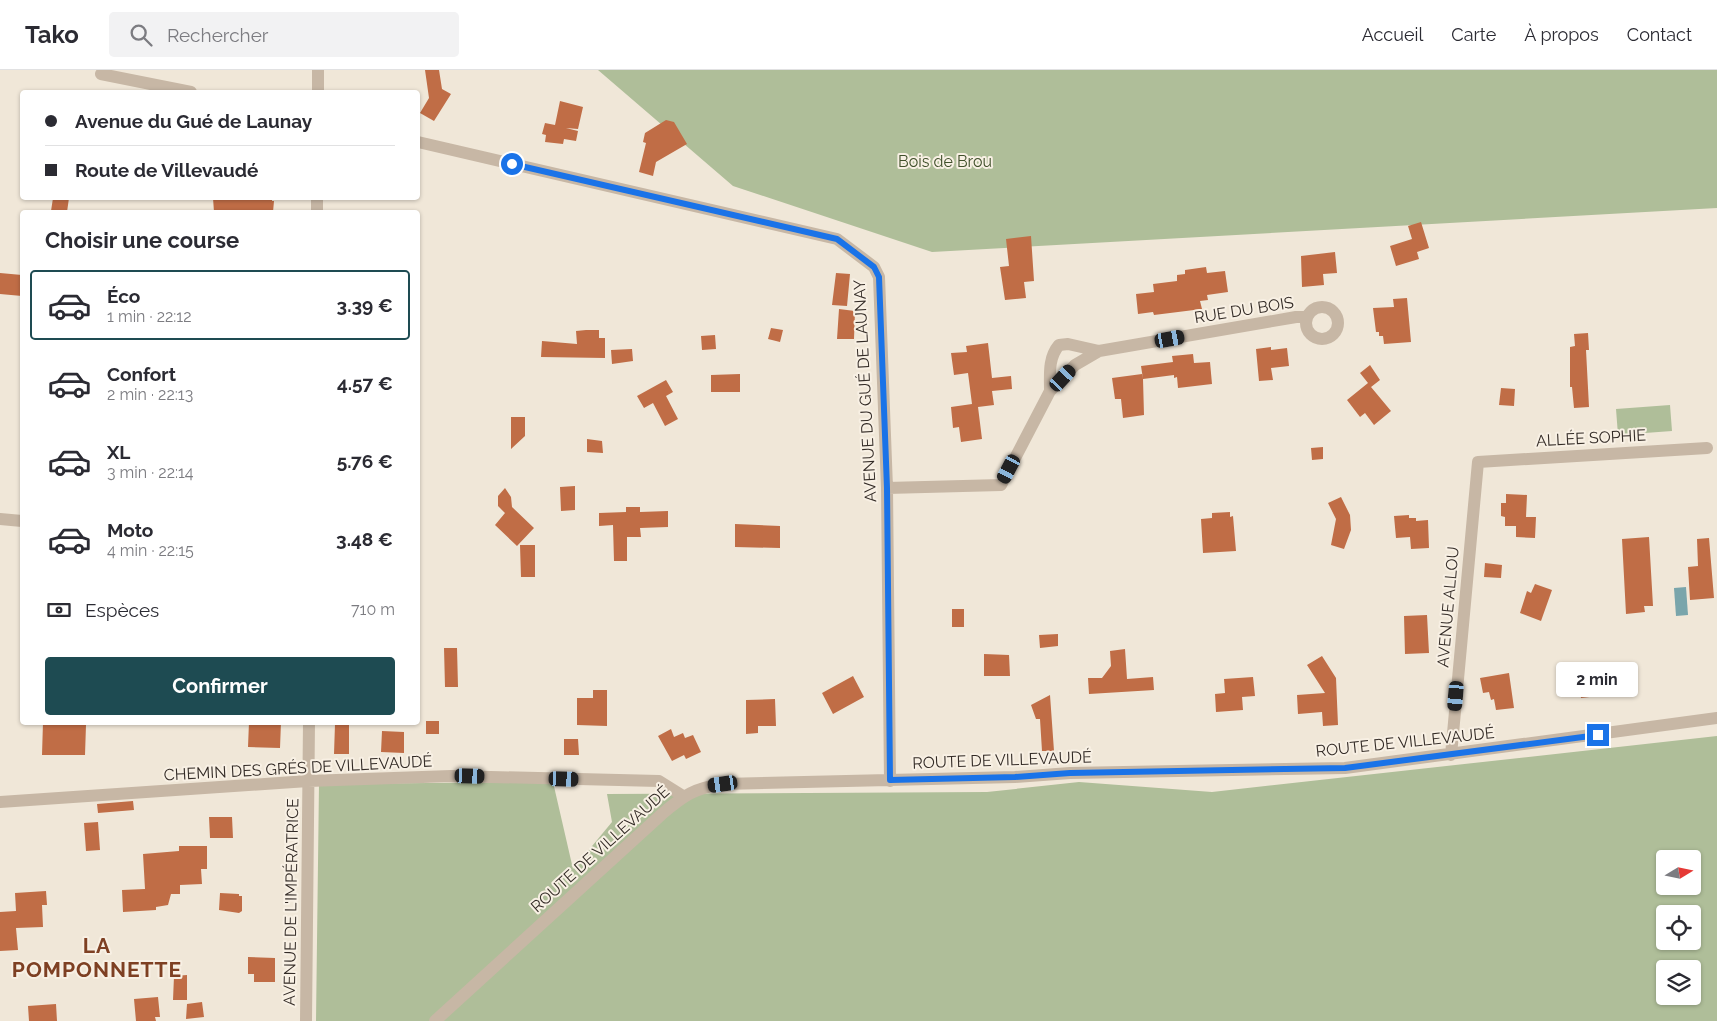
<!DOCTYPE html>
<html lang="fr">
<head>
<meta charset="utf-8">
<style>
  :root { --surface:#fff; --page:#f2f2f3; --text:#2b2b33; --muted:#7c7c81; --line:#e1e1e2; --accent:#1e4b52 }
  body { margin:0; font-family:Raleway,sans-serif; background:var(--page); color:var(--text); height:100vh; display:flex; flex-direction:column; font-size:19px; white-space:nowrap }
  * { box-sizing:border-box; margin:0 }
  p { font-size:16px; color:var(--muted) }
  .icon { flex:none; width:28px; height:28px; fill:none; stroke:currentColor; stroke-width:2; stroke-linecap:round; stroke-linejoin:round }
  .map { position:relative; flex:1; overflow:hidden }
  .details { position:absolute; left:20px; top:140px; width:400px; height:515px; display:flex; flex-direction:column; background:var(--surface); border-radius:5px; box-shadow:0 1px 4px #0004 }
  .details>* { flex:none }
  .banner { position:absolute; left:20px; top:20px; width:400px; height:110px; border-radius:5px; box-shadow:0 1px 4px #0004; display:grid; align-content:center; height:110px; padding:0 25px; background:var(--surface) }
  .needle { width:32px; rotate:80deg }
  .fabs { position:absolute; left:1656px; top:780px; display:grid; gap:10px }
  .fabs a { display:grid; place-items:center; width:45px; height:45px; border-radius:5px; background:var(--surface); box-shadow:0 1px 4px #0004; font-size:25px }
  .end { position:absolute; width:22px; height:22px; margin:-11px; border:6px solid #1a73e8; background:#fff; box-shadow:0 0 0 2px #fff }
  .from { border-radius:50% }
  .bubble { position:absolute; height:35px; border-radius:5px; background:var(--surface); box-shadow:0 1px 4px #0004; font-size:16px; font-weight:700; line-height:35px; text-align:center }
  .car { position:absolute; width:15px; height:30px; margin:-15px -8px; border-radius:6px; box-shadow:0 0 4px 1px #0007; background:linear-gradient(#222 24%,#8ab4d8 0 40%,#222 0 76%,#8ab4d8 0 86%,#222 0) }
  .banner b { display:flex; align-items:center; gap:18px; height:48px; font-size:19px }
  .banner b+b { border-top:1px solid var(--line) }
  .banner i { width:12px; height:12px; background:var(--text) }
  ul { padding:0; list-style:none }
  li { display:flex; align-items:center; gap:15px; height:70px; margin:0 10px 8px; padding:0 15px; border:2px solid transparent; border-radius:5px }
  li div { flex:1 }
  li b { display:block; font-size:19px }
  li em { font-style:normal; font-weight:700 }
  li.on { border-color:var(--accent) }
  li>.icon { width:45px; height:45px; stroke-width:1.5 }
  h2 { padding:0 25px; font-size:22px; line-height:60px }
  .pay { display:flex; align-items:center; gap:12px; height:55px; padding:0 25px; font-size:19px }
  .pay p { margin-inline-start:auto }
  .action { display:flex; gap:10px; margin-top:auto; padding:10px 25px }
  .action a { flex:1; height:58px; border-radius:5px; background:var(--accent); color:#fff; font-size:20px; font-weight:700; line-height:58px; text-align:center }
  header { display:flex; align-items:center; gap:30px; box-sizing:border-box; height:70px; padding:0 25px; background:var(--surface); border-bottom:1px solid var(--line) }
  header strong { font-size:24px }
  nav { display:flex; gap:28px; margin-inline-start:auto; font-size:18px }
  .search { width:350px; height:45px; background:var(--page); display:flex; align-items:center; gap:12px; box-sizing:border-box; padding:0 18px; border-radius:5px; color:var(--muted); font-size:19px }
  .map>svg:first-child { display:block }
</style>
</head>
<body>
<header>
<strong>Tako</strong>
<div class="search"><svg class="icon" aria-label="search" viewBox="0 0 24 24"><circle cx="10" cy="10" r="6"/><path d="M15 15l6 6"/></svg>Rechercher</div>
<nav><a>Accueil</a><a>Carte</a><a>À propos</a><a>Contact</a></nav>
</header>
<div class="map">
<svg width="1717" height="951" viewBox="0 0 1717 951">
  <rect width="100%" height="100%" fill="#f0e7d8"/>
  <path fill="#afbe99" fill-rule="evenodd" d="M 598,0 L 1717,0 L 1717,138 L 932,182 L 733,116 Z
    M 1670,335 L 1672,361 L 1618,365 L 1616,339 Z
    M 1717,666 L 1717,951 L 316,951 L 319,714 L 553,712 L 573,799 L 612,752 L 607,724 L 987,722 L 1079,712 L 1212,722 ZM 1665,789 L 1692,789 L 1692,816 L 1665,816 ZM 1665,844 L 1692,844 L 1692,871 L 1665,871 ZM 1665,899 L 1692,899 L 1692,926 L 1665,926 Z"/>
  <path fill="#79a5ab" d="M 1686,517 L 1688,545 L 1676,546 L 1674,518 Z"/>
  <path fill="#c06d46" d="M 425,0 L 439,0 L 442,19 L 451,24 L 434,51 L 420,43 L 429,28 Z
    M 560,31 L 583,37 L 578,59 L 566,58 L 578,61 L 576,71 L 564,69 L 563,74 L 545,72 L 546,65 L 542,64 L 545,53 L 555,55 Z
    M 666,50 L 674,52 L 687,74 L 656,92 L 653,106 L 639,102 L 646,73 L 643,72 L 645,63 Z
    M 53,128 L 69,128 L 67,142 L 51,141 Z
    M 213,128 L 272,128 L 272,131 L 274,131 L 273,142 L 214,142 Z
    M 1421,152 L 1429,178 L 1417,182 L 1419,189 L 1396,196 L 1390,176 L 1412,169 L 1408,156 Z
    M 1031,166 L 1034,211 L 1024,212 L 1026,228 L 1005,230 L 1000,197 L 1009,196 L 1006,169 Z
    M 1335,182 L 1337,203 L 1323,204 L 1324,215 L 1302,217 L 1301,186 Z
    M 1206,197 L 1207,203 L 1225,201 L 1228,222 L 1207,225 L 1208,230 L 1200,231 L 1202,239 L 1154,245 L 1153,242 L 1138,244 L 1136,224 L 1154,222 L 1153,214 L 1177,211 L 1177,205 L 1185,204 L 1185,200 Z
    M 0,203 L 22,205 L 22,226 L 0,224 Z
    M 836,203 L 850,204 L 847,236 L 832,235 Z
    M 1407,228 L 1411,272 L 1384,274 L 1383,266 L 1379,266 L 1379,262 L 1376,262 L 1373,238 L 1394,237 L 1393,229 Z
    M 839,239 L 855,241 L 854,269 L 837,269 Z
    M 771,258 L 783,260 L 780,272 L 768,269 Z
    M 586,260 L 599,260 L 599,268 L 605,268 L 605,288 L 541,287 L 542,271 L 577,274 L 576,261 Z
    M 1588,263 L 1589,280 L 1586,280 L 1589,337 L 1574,338 L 1572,317 L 1570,317 L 1570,277 L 1575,276 L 1574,264 Z
    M 715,265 L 716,279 L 702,280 L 701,266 Z
    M 988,273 L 992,308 L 1011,306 L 1012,319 L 992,321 L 994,335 L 978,337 L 982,369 L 961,372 L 959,357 L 953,358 L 951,337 L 972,334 L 968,303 L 954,305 L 951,283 L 967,282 L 966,276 Z
    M 1271,277 L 1271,280 L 1287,278 L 1289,296 L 1271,298 L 1273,310 L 1259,311 L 1256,279 Z
    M 632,279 L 633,291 L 612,294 L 611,280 Z
    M 1193,284 L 1194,293 L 1210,292 L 1212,314 L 1178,318 L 1177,307 L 1174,308 L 1174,305 L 1143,309 L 1144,345 L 1123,348 L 1121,329 L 1115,329 L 1112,308 L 1142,304 L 1143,309 L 1141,296 L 1173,292 L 1172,286 Z
    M 1370,295 L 1380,310 L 1371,317 L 1391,341 L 1374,355 L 1365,343 L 1360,347 L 1347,330 L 1368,313 L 1360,303 Z
    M 740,304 L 740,322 L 711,322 L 711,305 Z
    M 666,310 L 673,322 L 666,326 L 678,349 L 665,356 L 653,333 L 644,338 L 637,326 Z
    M 1501,318 L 1515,319 L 1514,336 L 1499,335 Z
    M 511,347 L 525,347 L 525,366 L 511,379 Z
    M 587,369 L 602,371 L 603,383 L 587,382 Z
    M 1323,377 L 1323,389 L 1312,390 L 1311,378 Z
    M 575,416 L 575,440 L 561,441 L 560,417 Z
    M 505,418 L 511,427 L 512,437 L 534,458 L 517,476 L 495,455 L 505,443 L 498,436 L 498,426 Z
    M 1506,424 L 1527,425 L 1526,447 L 1536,447 L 1535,468 L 1516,467 L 1516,456 L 1505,456 L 1505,447 L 1501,446 L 1501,433 L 1506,433 Z
    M 1341,427 L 1350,445 L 1351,460 L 1344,479 L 1331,475 L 1336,449 L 1328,433 Z
    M 626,437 L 640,437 L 640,442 L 668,441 L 668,457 L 640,458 L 641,467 L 627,467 L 627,491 L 614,491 L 613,455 L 599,456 L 599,443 L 626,442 Z
    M 1230,442 L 1230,447 L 1233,446 L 1236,481 L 1203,483 L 1201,449 L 1212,448 L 1212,443 Z
    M 1409,445 L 1409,448 L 1416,448 L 1416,451 L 1428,450 L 1429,478 L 1411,479 L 1410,467 L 1396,468 L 1394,446 Z
    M 735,454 L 780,456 L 780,478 L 735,477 Z
    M 1649,467 L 1653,536 L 1644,536 L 1645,542 L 1626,544 L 1622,469 Z
    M 1709,468 L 1714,528 L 1690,530 L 1688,497 L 1698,496 L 1697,469 Z
    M 520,475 L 535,475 L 535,507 L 521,507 Z
    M 1485,493 L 1502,495 L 1501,508 L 1484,507 Z
    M 1535,514 L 1552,520 L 1541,551 L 1520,543 L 1527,521 L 1531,523 Z
    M 952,539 L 964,539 L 964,557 L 952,557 Z
    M 1427,545 L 1429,583 L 1405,584 L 1404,546 Z
    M 1058,564 L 1058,576 L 1040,578 L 1039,565 Z
    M 444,578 L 457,578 L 458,617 L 445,617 Z
    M 1125,579 L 1127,609 L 1153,607 L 1154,620 L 1089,624 L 1088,608 L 1102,608 L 1111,596 L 1110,581 Z
    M 984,584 L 1009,585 L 1010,606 L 984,606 Z
    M 1322,586 L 1336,608 L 1338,655 L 1323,656 L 1322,642 L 1298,644 L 1297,625 L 1325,623 L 1307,595 Z
    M 1509,603 L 1514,638 L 1496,640 L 1494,629 L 1491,630 L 1489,622 L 1483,623 L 1480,608 Z
    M 853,606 L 864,627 L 833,644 L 822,623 Z
    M 1253,607 L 1255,626 L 1242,627 L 1243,640 L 1216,642 L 1215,624 L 1225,623 L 1224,609 Z
    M 1596,610 L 1598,626 L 1581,628 L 1579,612 Z
    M 593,620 L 607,620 L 607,656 L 577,655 L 577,628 L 593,628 Z
    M 1050,625 L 1054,681 L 1042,681 L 1040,649 L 1036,649 L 1031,635 Z
    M 775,629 L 776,656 L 758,656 L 758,663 L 746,664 L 746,630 Z
    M 426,651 L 439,651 L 439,664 L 426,664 Z
    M 43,652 L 86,655 L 85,685 L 42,685 Z
    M 249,652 L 281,652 L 280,678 L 248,677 Z
    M 335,654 L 349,655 L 349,684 L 334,684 Z
    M 671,659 L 674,667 L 683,663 L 685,668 L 693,665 L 701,682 L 686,689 L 684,685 L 672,691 L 658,666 Z
    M 382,661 L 404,662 L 404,683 L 381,682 Z
    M 564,669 L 578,669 L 579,685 L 564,685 Z
    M 133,731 L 134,740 L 98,743 L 97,734 Z
    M 209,747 L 232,747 L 233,768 L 210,768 Z
    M 98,752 L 100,780 L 86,781 L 84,753 Z
    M 179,776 L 207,776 L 207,799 L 201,799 L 202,814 L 180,815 L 180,824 L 171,824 L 168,835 L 156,837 L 156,840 L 123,842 L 122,820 L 145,819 L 143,784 L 179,781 Z
    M 46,821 L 47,835 L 42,835 L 43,857 L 16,858 L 18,880 L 0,881 L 0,842 L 16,841 L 15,823 Z
    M 220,823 L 239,824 L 239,826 L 242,826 L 242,841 L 239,843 L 219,840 Z
    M 248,887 L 275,888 L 275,912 L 254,912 L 254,904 L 248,904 Z
    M 187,905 L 187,930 L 173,930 L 174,906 Z
    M 158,927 L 160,947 L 155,947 L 156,951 L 136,951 L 134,929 Z
    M 202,932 L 204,947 L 186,949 L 187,934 Z
    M 56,934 L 57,951 L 29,951 L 28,936 Z"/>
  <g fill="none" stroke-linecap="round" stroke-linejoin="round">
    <path stroke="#c7b7a5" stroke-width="12" d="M 101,4 L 191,22
      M 318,22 L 318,0
      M 418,72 L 837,169 L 874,197 L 879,207 L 887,418 L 890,711
      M 317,142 L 317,128
      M1306 253a16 16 0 1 1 32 0a16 16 0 1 1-32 0Z
      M 1050,321 C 1050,304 1048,288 1059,275 L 1068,274 L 1099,281
      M 887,418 L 1001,415 L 1050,321 L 1075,295 L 1099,281 L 1296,247 L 1307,247
      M 0,449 L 22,451
      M 1451,685 L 1478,392 L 1707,378
      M 0,732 L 308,711 L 451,706 L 659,711 L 683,726
      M 306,951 L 309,652
      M 435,951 L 662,744 C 684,725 695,718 723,714 L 1015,707 L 1070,703 L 1345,698 L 1717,648"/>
  </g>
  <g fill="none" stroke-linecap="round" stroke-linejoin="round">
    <path stroke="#1a73e8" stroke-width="6" d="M 512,94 L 837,169 L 874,197 L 879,207 L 887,418 L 890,710 L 1015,707 L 1070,703 L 1345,698 L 1598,665"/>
  </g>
  <g text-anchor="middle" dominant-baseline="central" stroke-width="4" stroke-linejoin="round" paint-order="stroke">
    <g font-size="16" fill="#40502b" stroke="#f8f0e4">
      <text x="945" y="91">Bois de Brou</text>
    </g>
    <g font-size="16" fill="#332b26" stroke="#f8f0e4">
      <text transform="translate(1244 240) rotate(-9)">RUE DU BOIS</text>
      <text transform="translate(865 321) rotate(-93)">AVENUE DU GUÉ DE LAUNAY</text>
      <text transform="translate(1591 368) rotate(-3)">ALLÉE SOPHIE</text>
      <text transform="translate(1448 537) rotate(-85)">AVENUE ALLOU</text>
      <text transform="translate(1405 672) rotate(-6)">ROUTE DE VILLEVAUDÉ</text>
      <text transform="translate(1002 690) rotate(-2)">ROUTE DE VILLEVAUDÉ</text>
      <text transform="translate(298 698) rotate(-3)">CHEMIN DES GRÉS DE VILLEVAUDÉ</text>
      <text transform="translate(600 779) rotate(-42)">ROUTE DE VILLEVAUDÉ</text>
      <text transform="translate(291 832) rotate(-89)">AVENUE DE L'IMPÉRATRICE</text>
    </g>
    <g font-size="21" font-weight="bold" letter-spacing="1" fill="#7e4023" stroke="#f8f0e4">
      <text x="97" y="875">LA<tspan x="97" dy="24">POMPONNETTE</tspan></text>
    </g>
  </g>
</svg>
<div class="fabs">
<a><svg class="needle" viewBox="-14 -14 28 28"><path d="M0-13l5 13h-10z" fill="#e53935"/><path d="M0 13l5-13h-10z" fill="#7c7c81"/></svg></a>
<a><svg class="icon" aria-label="locate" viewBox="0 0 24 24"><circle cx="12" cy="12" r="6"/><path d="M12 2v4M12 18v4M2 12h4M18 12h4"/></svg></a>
<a><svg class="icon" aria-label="layers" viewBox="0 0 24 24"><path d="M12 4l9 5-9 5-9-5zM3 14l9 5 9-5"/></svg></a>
</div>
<i class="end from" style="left:512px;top:94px"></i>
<i class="end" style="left:1598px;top:665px"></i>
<div class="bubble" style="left:1556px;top:592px;width:82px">2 min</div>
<i class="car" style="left:1170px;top:269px;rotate:80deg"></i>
<i class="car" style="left:1063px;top:308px;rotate:43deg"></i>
<i class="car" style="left:1009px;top:399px;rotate:208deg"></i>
<i class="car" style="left:1456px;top:626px;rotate:185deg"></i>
<i class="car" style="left:470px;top:706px;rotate:92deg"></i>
<i class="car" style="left:564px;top:709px;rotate:92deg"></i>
<i class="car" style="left:723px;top:714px;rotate:262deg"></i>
<div class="banner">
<b><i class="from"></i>Avenue du Gué de Launay</b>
<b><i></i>Route de Villevaudé</b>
</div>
<section class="details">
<h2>Choisir une course</h2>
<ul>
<li class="on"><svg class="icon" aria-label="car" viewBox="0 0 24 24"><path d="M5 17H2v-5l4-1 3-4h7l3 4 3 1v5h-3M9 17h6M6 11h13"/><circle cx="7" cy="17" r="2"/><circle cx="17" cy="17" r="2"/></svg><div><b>Éco</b><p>1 min · 22:12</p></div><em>3.39 €</em></li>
<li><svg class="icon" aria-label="car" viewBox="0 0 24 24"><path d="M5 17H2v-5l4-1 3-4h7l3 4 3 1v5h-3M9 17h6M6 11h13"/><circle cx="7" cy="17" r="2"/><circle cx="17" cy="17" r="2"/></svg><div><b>Confort</b><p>2 min · 22:13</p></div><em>4.57 €</em></li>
<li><svg class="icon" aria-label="car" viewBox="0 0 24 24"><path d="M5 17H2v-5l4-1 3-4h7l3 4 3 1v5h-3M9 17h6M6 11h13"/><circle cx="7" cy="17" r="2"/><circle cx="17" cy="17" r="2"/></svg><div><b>XL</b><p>3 min · 22:14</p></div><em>5.76 €</em></li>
<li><svg class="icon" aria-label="car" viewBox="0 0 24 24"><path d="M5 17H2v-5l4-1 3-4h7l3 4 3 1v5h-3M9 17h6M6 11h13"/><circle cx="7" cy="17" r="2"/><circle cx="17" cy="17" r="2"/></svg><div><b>Moto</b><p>4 min · 22:15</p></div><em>3.48 €</em></li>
</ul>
<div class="pay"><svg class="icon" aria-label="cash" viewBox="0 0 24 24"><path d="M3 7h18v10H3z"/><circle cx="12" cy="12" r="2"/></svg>Espèces<p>710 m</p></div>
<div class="action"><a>Confirmer</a></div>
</section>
</div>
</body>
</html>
